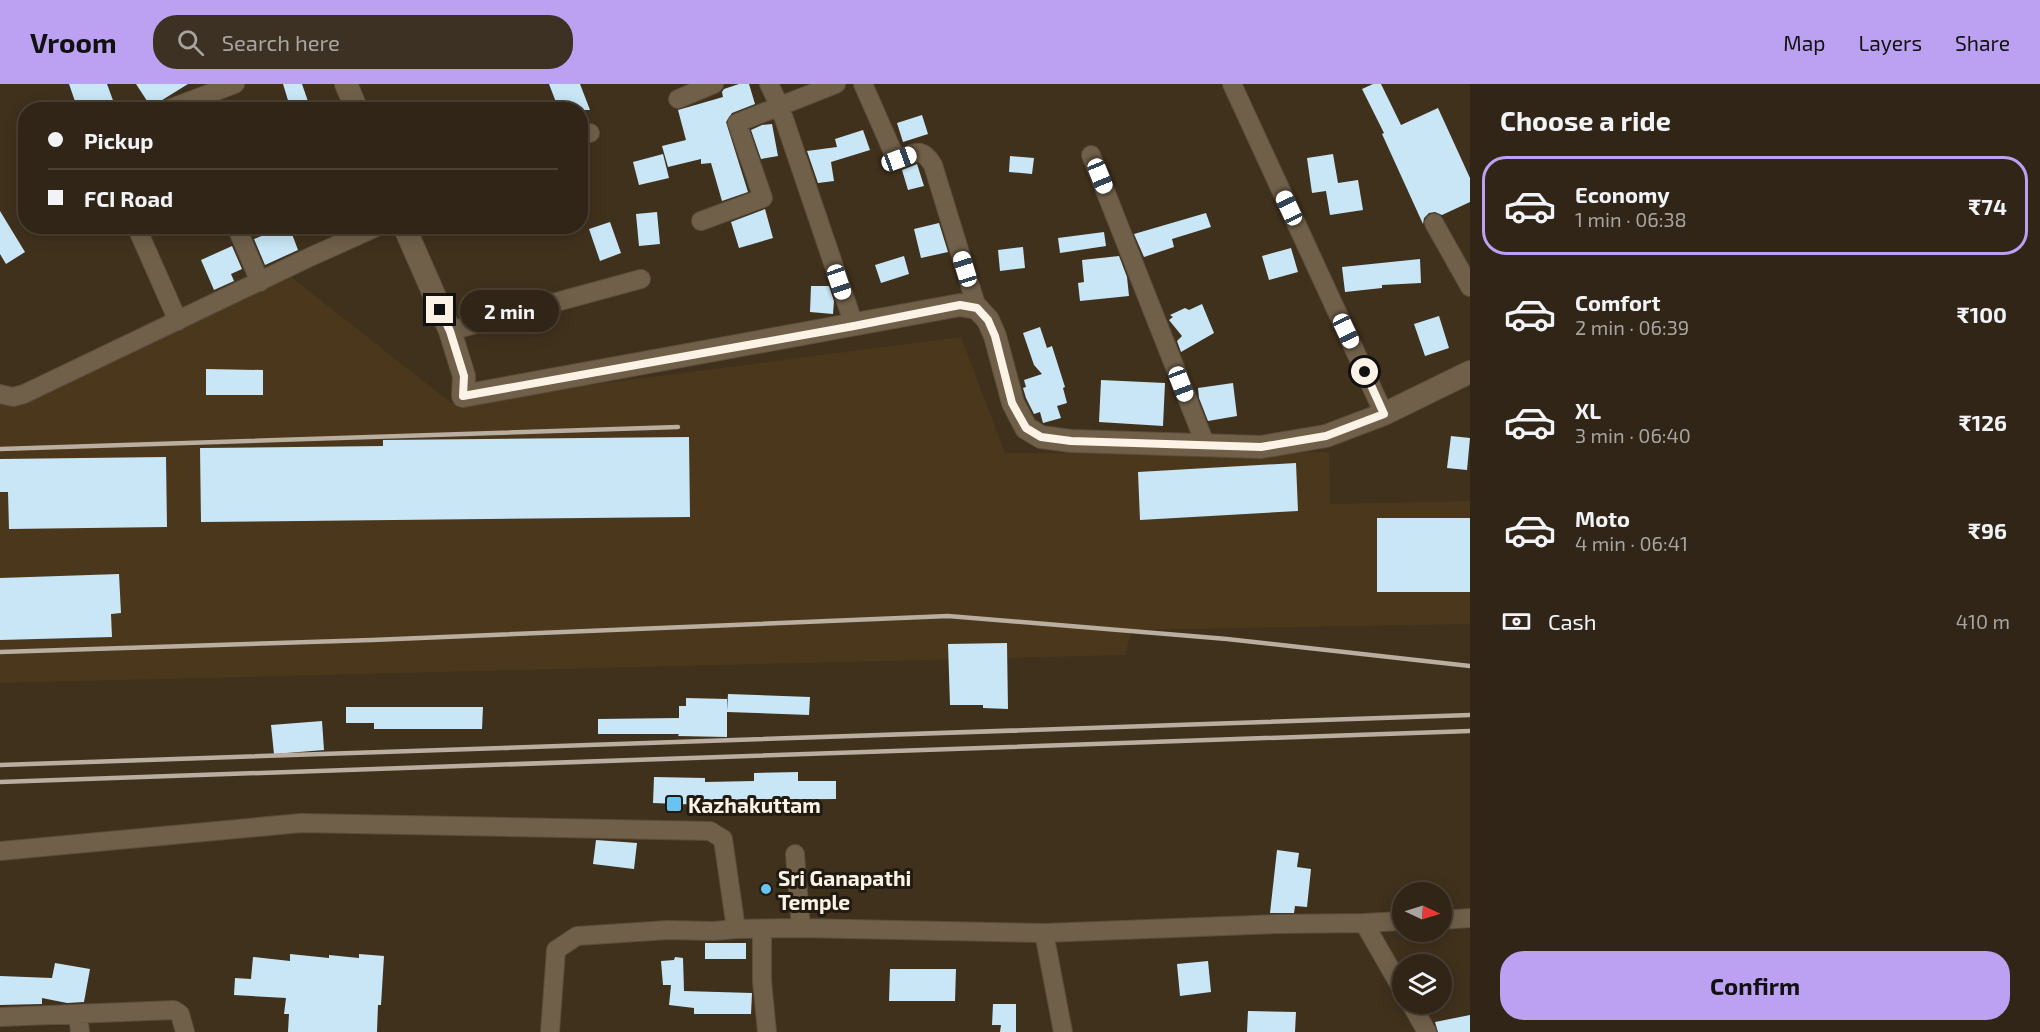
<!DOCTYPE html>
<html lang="en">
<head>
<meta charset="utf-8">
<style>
  :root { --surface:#302516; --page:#3c3123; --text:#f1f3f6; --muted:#a8a5a1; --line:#4b4235; --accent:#bca0f2 }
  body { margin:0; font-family:"Exo 2",sans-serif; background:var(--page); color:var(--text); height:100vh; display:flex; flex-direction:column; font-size:22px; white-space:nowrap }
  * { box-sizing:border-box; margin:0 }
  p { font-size:20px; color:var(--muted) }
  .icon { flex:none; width:33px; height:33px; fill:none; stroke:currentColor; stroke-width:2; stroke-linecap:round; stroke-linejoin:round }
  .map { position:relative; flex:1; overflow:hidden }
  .side { display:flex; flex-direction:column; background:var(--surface); width:570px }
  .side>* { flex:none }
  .hud { position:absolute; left:18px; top:18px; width:570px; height:132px; border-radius:24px; box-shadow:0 3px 15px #0003,0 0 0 2px var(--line); display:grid; align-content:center; height:132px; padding:0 30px; background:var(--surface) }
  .needle { width:39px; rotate:94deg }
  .buttons { position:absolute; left:1392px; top:798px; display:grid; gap:12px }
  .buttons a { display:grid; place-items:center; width:60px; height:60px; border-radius:50%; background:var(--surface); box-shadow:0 3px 15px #0003,0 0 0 2px var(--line); font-size:30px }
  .end { position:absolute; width:27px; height:27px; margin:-14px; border:8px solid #fcf2e6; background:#111; box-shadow:0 0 0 3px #111 }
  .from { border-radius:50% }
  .bubble { position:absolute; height:42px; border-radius:21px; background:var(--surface); box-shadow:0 3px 15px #0003,0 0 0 2px var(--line); font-size:20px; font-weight:700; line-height:42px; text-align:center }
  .car { position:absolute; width:18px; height:36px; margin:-18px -9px; border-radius:8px; box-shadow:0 0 4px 2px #0007; background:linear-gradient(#fff 24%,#345 0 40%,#fff 0 76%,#345 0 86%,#fff 0) }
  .hud b { display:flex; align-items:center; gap:21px; height:57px; font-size:22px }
  .hud b+b { border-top:2px solid var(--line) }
  .hud i { width:15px; height:15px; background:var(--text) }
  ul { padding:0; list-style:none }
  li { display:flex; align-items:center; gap:18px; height:99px; margin:0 12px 9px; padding:0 18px; border:3px solid transparent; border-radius:24px }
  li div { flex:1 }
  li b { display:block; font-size:22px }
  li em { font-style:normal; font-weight:700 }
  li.on { border-color:var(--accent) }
  li>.icon { width:54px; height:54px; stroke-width:1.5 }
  h2 { padding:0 30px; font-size:27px; line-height:72px }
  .pay { display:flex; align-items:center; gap:15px; height:66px; padding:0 30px; font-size:22px }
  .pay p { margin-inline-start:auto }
  .action { display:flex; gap:12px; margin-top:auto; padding:12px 30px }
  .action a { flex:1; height:69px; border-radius:24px; background:var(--accent); color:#111; font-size:24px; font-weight:700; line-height:69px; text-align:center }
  header { display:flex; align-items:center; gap:36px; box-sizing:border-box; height:84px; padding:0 30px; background:var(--accent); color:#111 }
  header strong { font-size:28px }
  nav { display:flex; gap:33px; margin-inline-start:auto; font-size:21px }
  .search { width:420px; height:54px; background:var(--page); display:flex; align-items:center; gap:15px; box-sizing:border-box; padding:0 21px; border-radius:24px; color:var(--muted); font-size:22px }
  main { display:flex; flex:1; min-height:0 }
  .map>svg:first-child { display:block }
</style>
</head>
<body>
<header>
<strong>Vroom</strong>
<div class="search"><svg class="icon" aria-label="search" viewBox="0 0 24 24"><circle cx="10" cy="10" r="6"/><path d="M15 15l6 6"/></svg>Search here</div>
<nav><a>Map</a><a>Layers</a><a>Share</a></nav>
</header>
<main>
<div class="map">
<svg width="1470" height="948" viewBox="0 0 1470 948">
  <rect width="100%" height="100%" fill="#40311d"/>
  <path fill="#4a371c" d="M 290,192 L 451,319 L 961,253 L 1005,369 L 1329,368 L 1330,420 L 1470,417 L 1470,540 L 1132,546 L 1125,571 L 0,599 L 0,318 Z"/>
  <path fill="#c8e6f6" d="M 69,0 L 107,0 L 114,19 L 96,26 L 78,26 Z
    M 136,0 L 188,0 L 151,23 Z
    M 283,0 L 302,0 L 311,26 L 291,26 Z
    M 549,0 L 580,0 L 590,26 L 559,26 Z
    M 739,0 L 749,0 L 755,20 L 732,29 L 726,38 L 748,108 L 722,117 L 711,79 L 701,80 L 701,75 L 668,83 L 662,62 L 686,56 L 678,26 L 723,13 L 722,8 L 724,5 Z
    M 1373,0 L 1381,0 L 1401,41 L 1438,24 L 1470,94 L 1470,118 L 1442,131 L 1435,128 L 1429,129 L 1424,134 L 1423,140 L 1382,50 L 1384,49 L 1362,5 Z
    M 922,31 L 928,50 L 903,58 L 897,39 Z
    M 772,40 L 778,72 L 761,75 L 751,46 L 762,41 Z
    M 863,46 L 870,66 L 831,78 L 834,97 L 818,99 L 807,67 L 837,63 L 835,55 Z
    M 663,70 L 669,94 L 639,101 L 633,78 Z
    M 1333,70 L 1338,99 L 1358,96 L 1363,126 L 1330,131 L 1326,107 L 1312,109 L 1307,74 Z
    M 1010,72 L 1034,74 L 1032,90 L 1009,88 Z
    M 917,80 L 924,102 L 908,106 L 902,86 Z
    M 765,125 L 773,154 L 739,164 L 731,138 Z
    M 0,127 L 25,168 L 6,180 L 0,170 Z
    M 657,128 L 660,160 L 639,162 L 636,130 Z
    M 1206,129 L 1211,143 L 1172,155 L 1174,163 L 1144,173 L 1134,150 Z
    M 610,138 L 621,169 L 600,177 L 589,145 Z
    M 939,139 L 948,168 L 921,174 L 914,145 Z
    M 286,142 L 289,142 L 298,166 L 265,181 L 254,155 Z
    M 1104,148 L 1106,162 L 1060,169 L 1058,154 Z
    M 232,162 L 242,185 L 231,190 L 234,197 L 214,206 L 201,176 Z
    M 1023,163 L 1025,184 L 1000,187 L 998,166 Z
    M 1291,164 L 1298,188 L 1269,196 L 1262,172 Z
    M 904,172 L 909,190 L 881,199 L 875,181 Z
    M 1119,172 L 1127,193 L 1129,212 L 1080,217 L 1078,199 L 1084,198 L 1082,176 Z
    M 1420,175 L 1421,199 L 1382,201 L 1382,204 L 1345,208 L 1342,183 Z
    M 811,202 L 829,202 L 834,217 L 833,230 L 810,228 Z
    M 1202,220 L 1214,249 L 1181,268 L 1177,257 L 1182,252 L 1169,236 L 1173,233 L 1170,231 L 1185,224 L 1189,226 Z
    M 1439,232 L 1449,264 L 1425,272 L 1414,240 Z
    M 1040,243 L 1047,264 L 1052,262 L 1065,303 L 1063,304 L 1067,319 L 1057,322 L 1061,334 L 1043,339 L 1040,328 L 1034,330 L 1026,314 L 1023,304 L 1026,303 L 1024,296 L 1042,290 L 1034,281 L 1023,249 Z
    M 206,285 L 263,286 L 263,311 L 206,311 Z
    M 1101,296 L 1165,299 L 1163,342 L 1099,338 Z
    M 1233,299 L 1237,332 L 1208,337 L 1199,314 L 1198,304 Z
    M 1451,352 L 1470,354 L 1467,386 L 1447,384 Z
    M 689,353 L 690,433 L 201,438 L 200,364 L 383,362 L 383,356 Z
    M 166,373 L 167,443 L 9,445 L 8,408 L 0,408 L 0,375 Z
    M 1296,379 L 1298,427 L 1140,436 L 1138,388 Z
    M 1377,434 L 1470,434 L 1470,508 L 1377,508 Z
    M 119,490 L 121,529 L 111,530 L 112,553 L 0,556 L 0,494 Z
    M 1007,559 L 1008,625 L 983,624 L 983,621 L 950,621 L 948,560 Z
    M 728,610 L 810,613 L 809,631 L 727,628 L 727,653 L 678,652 L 679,650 L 598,650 L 598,635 L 679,634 L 679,622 L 686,622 L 686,614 L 727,615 L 727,627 Z
    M 346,623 L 483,623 L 482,645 L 374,645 L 374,639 L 346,639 Z
    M 322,637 L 324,666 L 274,670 L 271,641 Z
    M 798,688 L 798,697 L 836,697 L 836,715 L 704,716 L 704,721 L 653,719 L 654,693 L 705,694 L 705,698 L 754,697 L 754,689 Z
    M 596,756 L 637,759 L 634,785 L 593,780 Z
    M 1277,766 L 1299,769 L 1297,783 L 1311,785 L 1307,823 L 1295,822 L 1294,829 L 1270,829 Z
    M 705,859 L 746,859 L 746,875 L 705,875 Z
    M 290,870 L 329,874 L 329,871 L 359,874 L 359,870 L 384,872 L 381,921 L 378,921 L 377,948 L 288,948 L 289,930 L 284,930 L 286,914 L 234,911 L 235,894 L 251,895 L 253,873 L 290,877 Z
    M 675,873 L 683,874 L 684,907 L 752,909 L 751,930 L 694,930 L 694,924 L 669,921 L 671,901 L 663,901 L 661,877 L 674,876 Z
    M 1208,877 L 1211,908 L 1180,912 L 1177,880 Z
    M 55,879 L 90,885 L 84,918 L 67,919 L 42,914 L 42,920 L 0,921 L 0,892 L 52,894 Z
    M 890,885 L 956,885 L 955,917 L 889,917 Z
    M 993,920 L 1016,920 L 1016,948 L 1000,948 L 1001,941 L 992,941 Z
    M 1248,927 L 1296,928 L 1295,948 L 1247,948 Z
    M 1470,931 L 1470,948 L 1438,948 L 1435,938 Z"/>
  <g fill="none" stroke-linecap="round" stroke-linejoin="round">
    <defs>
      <path id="minor" d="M 769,0 L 780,23 L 854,241
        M 863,0 L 892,66 L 899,75 C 916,68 922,63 933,81 L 977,224
        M 1232,0 L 1384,330
        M 678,15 L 714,0
        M 166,26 L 235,0
        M 580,51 L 590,49
        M 1091,71 L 1206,362
        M 701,137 L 763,114 L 737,39 L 836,0
        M 1434,139 L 1470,203
        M 136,142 L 178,237
        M 236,142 L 260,198
        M 450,247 L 641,195
        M 0,310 L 13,313 L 24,310 L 310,173 L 379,142
        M 0,767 L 301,739 L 710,747 L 723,755 L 736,845
        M 795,770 L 801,844
        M 1442,836 L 1470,834
        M 1364,839 L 1402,837
        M 762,845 L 762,897 L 767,948
        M 1044,849 L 1063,948
        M 1411,920 L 1427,948
        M 78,930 L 80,948
        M 0,933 L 174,926 L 180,930 L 185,948
        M 550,948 L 556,866 L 577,852 L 668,846 L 714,847 L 736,845 L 801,844 L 1044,849 L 1277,840 L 1364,839 L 1402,905"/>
      <path id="tertiary" d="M 346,0 L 357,26
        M 404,142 L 450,247 L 464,292 L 463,312 L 960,221 L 977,224 L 988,236 L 995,252 L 1013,319 L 1026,344 L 1041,353 L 1071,357 L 1261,363 L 1326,352 L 1384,330 L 1470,288"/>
    </defs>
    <use href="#minor" stroke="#5a4d3c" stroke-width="20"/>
    <use href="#tertiary" stroke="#5a4d3c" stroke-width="24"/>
    <use href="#minor" stroke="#70604a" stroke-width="18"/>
    <use href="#tertiary" stroke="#70604a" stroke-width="22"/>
    <path stroke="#baaea0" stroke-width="4.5" d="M 0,365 L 678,343
      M 0,568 L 372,556 L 948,532 L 1227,555 L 1470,582
      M 0,681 L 1470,631
      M 0,698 L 1470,647"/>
  </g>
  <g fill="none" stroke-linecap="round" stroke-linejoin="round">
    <path stroke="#fcf2e6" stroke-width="8" d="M 440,226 L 450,247 L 464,292 L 463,312 L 854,242 L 960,221 L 977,224 L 988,236 L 995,252 L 1012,319 L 1026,344 L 1041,353 L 1071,357 L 1261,363 L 1326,352 L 1384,330 L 1365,288"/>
  </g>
  <g fill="#69c3f1" stroke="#211b12" stroke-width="2">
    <rect x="666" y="712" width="16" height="16" rx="3"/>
    <circle cx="766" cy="805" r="6"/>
  </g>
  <g text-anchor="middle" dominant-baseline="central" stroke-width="6" stroke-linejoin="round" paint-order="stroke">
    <g font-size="21" font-weight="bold" fill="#fcf2e6" stroke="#211b12" text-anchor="start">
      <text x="688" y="720">Kazhakuttam</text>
      <text x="778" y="793">Sri Ganapathi<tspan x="778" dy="24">Temple</tspan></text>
    </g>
  </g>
</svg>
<div class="buttons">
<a><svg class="needle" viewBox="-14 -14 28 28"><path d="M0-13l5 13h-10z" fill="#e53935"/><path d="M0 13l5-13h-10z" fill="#a8a5a1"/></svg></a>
<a><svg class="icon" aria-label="layers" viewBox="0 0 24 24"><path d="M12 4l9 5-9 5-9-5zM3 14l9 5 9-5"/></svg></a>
</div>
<i class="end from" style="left:1365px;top:288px"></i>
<i class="end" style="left:440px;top:226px"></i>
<div class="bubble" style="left:460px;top:206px;width:99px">2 min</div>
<i class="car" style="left:899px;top:75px;rotate:70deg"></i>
<i class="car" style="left:1100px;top:92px;rotate:158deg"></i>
<i class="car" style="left:1289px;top:124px;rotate:335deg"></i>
<i class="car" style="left:965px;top:185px;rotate:343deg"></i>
<i class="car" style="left:839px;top:198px;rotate:161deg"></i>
<i class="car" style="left:1346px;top:247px;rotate:155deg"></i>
<i class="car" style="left:1181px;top:300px;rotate:159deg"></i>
<div class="hud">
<b><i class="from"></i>Pickup</b>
<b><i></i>FCI Road</b>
</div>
</div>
<section class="side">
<h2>Choose a ride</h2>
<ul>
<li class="on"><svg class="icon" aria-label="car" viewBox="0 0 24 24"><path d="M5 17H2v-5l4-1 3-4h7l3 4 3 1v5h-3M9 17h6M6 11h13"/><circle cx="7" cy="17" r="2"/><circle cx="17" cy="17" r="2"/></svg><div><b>Economy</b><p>1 min · 06:38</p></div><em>₹74</em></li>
<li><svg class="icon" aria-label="car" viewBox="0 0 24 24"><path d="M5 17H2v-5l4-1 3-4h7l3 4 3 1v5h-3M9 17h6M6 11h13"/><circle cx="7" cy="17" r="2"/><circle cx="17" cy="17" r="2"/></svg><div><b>Comfort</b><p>2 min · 06:39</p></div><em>₹100</em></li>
<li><svg class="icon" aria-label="car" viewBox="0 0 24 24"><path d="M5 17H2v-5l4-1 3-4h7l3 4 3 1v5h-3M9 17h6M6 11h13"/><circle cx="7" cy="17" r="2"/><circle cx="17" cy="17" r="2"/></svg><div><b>XL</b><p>3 min · 06:40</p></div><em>₹126</em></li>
<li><svg class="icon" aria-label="car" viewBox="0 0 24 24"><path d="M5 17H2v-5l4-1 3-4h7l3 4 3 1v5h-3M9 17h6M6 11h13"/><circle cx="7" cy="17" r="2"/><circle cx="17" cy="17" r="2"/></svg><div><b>Moto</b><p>4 min · 06:41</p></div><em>₹96</em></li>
</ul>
<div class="pay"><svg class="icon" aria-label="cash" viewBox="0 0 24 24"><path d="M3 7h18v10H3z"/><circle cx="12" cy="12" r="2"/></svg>Cash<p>410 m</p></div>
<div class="action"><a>Confirm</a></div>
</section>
</main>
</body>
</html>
